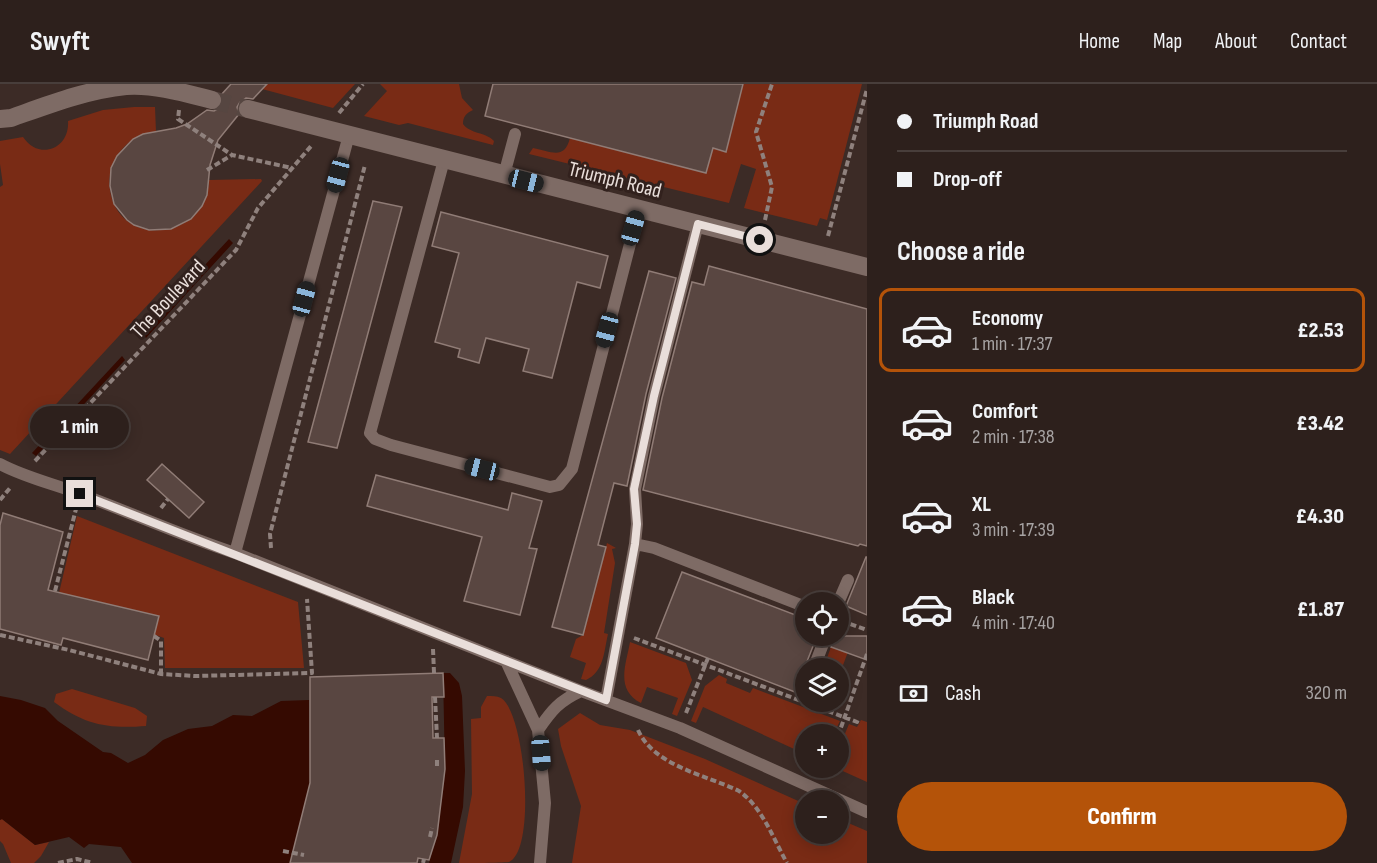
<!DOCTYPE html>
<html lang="en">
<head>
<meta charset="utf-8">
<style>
  :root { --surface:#2d201c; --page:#392d29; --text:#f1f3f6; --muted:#a7a3a3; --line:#483e3b; --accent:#b45309 }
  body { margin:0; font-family:"Sofia Sans Condensed",sans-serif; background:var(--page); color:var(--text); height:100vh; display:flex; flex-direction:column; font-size:22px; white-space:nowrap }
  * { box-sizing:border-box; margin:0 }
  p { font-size:20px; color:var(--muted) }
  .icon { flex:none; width:33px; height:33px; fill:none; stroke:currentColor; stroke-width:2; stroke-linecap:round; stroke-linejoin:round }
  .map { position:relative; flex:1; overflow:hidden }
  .panel { display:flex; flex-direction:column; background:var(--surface); width:510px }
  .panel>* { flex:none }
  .top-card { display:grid; align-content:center; height:132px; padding:0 30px; background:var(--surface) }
  .controls { position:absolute; left:795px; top:508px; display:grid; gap:12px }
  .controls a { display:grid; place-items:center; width:54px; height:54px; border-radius:50%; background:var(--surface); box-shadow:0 3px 15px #0003,0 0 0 2px var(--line); font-size:30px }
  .end { position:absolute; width:27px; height:27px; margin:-14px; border:8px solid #e9deda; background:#111; box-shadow:0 0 0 3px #111 }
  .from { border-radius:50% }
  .bubble { position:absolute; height:42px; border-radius:21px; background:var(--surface); box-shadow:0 3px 15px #0003,0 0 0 2px var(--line); font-size:20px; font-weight:800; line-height:42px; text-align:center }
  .car { position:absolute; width:18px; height:36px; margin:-18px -9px; border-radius:8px; box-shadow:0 0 4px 2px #0007; background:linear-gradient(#222 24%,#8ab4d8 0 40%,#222 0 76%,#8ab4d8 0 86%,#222 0) }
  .top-card b { display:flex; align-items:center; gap:21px; height:57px; font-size:22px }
  .top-card b+b { border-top:2px solid var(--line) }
  .top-card i { width:15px; height:15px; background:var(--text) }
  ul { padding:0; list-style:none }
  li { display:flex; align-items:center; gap:18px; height:84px; margin:0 12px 9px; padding:0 18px; border:3px solid transparent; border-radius:12px }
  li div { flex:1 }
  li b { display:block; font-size:22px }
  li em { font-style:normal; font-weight:800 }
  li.active { border-color:var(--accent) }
  li>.icon { width:54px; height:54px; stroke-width:1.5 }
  h2 { padding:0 30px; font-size:27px; line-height:72px }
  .pay { display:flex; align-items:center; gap:15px; height:66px; padding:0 30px; font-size:22px }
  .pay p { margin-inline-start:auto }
  .primary-button { display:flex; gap:12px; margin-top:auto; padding:12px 30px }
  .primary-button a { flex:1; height:69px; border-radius:36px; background:var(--accent); color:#fff; font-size:24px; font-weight:800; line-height:69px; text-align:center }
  header { display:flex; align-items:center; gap:36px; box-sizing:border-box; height:84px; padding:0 30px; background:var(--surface); border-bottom:2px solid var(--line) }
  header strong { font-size:28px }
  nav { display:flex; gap:33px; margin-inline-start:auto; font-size:21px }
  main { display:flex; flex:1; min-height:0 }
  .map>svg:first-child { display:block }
</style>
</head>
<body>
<header>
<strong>Swyft</strong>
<nav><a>Home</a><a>Map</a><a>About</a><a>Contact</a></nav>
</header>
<main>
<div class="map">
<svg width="867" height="779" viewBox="0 0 867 779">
  <rect width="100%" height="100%" fill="#3c2b26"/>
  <path fill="#792b15" d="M 267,0 L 355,0 L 333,24 L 262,5 Z
    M 380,0 L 459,0 L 462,14 L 473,26 C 466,29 463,33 463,40 C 470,50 486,48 494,57 L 493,61 L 408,39 L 399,41 L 364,32 L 387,7 Z
    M 743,0 L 862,0 L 827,136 L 820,134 L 817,142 L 744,124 L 756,85 L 741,80 L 729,119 L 529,70 L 533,64 C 551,67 564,77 570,54 L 706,89 L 713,64 L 726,67 Z
    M 134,23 L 155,23 L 156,48 C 141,48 126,58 118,71 C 111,81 108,94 110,106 C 119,166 207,156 209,96 L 261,95 L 262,97 L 10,370 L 0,366 L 0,103 L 3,101 L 0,80 L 0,57 L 23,53 C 39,77 70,65 68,37 L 103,26 Z
    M 77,432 L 298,518 L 304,584 L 165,584 L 164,554 L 150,549 L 159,532 L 59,509 Z
    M 607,459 L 616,464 L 612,465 L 615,479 L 604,549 L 608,550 C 604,567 604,588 586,596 L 581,595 L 586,579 L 570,573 L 576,555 L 583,551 Z
    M 835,552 L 852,557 L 839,592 L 838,585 L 823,585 Z
    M 630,558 L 686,579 L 692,596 L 677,632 L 672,630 L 678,614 L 647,603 L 641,619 C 615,605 626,581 630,558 Z
    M 719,591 L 727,595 L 726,599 L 750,609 L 753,604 L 840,637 L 833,651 L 806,651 L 805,670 L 703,623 L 696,639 L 691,637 L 705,602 Z
    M 72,605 L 135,624 L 147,632 L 146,642 C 108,645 85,641 54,618 L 56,610 Z
    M 487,612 C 492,612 497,612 501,614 C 525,628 537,766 509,778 C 499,779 471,779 459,779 L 472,710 L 471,635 L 481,634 L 481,623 Z
    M 580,629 L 600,641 L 630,646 L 705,675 L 805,720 L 806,750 L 838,750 L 839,735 L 867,747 L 867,779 L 572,779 L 581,722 L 561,662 L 558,645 Z
    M 861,636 L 867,638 L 867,698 L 836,684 L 838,684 L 839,664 L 849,640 L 857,643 Z
    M 2,735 L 35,761 L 49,758 L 41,772 L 34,779 L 11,779 L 3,760 L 0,757 L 0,736 Z"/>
  <path fill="#350a01" d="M 229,155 L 233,159 L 146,254 L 142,249 Z
    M 122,272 L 125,276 L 36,372 L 32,369 Z
    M 443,589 L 450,589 L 459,599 L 462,612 L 465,687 L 463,723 L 451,779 L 429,779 L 438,745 L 445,686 Z
    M 0,612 L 21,616 L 45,624 L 58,637 L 103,668 L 111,669 L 128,679 L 145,671 L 163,656 L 188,645 L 212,642 L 233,631 L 252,632 L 281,617 L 309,616 L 310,699 L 290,779 L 132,779 L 121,763 L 89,760 L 84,764 L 69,753 L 35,761 L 2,735 L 0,736 Z"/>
  <path fill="#594641" stroke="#907c76" stroke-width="1.5" d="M 231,0 L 267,0 L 253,15 L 246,14 L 240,18 L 237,23 L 239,30 L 218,56 L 210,81 L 207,111 L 202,122 L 191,135 L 171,145 L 149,146 L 134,141 L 127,136 L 114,120 L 110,102 L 111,84 L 117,72 L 133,55 L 143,50 L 176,44 L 187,40 L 207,26 L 214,27 L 220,24 L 223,18 L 221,11 Z
    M 493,0 L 743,0 L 726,68 L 713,64 L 706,89 L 485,32 Z
    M 373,117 L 402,123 L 337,364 L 308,358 Z
    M 441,128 L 608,172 L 600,204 L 577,198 L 552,294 L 523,287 L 529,265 L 486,254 L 479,279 L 458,273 L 460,265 L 435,258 L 459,169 L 432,162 Z
    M 709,182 L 867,225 L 867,462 L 860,460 L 858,462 L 643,406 L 662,314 L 692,198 L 704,201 Z
    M 649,187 L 676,194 L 646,310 L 627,402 L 614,399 L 598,461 L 606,463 L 583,551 L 552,543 Z
    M 162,380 L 204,418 L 189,434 L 147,396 Z
    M 376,391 L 508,426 L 512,409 L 542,417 L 529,464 L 537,465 L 520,531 L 464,517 L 482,453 L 367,422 Z
    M 3,429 L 63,448 L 48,506 L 159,532 L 148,576 L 63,554 L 61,561 L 0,545 L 0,441 Z
    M 866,473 L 867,473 L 867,531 L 846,522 Z
    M 682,488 L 806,535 L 806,552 L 817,552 L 795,608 L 656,554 Z
    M 834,552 L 867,552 L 867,576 L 831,563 Z
    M 443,589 L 444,613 L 432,613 L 433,654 L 444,654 L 445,685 L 437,751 L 429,776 L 418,774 L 417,779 L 290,779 L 310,699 L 310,593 Z"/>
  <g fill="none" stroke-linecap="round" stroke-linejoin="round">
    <path stroke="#564641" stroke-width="18" stroke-dasharray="18 9" stroke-linecap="butt" d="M 212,16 L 248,25"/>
    <path stroke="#8f817d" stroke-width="4" stroke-dasharray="6 3" stroke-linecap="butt" d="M 179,26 L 178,35 L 232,71
      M 339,29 L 363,0
      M 207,86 L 232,71 L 292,84
      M 765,136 L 772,103 L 756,48 L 772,0
      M 828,152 L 867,5
      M 35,377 L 236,166 L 258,124 L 312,61
      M 0,416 L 10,404
      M 161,424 L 168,415
      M 271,464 L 270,450 L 365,81
      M 55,507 L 76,425
      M 842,537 L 867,546
      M 0,551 L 69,566 L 161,590 L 195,592 L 312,589 L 307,515
      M 154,552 L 161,557 L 161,590
      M 634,554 L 857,638 L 858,635
      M 433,565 L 434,589
      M 435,613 L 437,654
      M 798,617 L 806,597
      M 686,629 L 708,574
      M 638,646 C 654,682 706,691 739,707 C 762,723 773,754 787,779
      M 838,652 L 867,570
      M 437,676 L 437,685
      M 430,753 L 432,744
      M 283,767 L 304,771
      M 58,779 L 77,775 L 93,779
      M 423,779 L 424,775"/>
    <path stroke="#7e6b65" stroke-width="12" d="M 444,76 L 370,349 L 375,355 L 391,361 L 550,403 L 559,401 L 572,385 L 639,125
      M 504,91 L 515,50
      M 0,380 C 26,394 55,400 83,411 C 134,430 183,452 235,469 L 581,607 L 680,644 L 867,728
      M 635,460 L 654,464 L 806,523
      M 235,469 L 349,51
      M 838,519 L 848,496
      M 506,577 L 538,646 L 545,719 L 540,779
      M 816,578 L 826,552
      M 606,616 L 635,460 L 637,440 L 635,405 L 654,312 L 698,140
      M 538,646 C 552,626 559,617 581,607"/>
    <path stroke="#7e6b65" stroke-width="18" d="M 248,25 L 867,183
      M 0,35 L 11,34 C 48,21 86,6 126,2 C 155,0 185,9 212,16"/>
  </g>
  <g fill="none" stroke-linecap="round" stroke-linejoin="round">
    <path stroke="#e9deda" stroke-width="8" d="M 80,410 L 606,616 L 635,460 L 637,440 L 634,405 L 654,312 L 698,140 L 760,156"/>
  </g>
  <g text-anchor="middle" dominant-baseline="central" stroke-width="6" stroke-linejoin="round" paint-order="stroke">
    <g font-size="21" fill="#e9deda" stroke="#32211d">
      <text transform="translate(615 96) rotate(14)">Triumph Road</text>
      <text transform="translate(168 215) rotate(-47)">The Boulevard</text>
    </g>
  </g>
</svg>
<div class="controls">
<a><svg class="icon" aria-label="locate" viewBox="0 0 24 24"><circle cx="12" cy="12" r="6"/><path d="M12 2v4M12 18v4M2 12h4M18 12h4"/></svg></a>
<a><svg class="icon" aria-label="layers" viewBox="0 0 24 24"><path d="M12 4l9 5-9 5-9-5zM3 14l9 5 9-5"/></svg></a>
<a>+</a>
<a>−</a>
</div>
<i class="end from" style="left:760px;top:156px"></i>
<i class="end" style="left:80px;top:410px"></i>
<div class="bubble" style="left:30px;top:322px;width:99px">1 min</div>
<i class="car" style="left:338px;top:91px;rotate:195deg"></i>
<i class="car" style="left:526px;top:97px;rotate:104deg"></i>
<i class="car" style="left:633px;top:144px;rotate:16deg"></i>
<i class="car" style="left:304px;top:215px;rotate:15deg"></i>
<i class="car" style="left:607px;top:246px;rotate:195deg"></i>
<i class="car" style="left:482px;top:385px;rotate:284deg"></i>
<i class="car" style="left:541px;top:669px;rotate:176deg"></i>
</div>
<section class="panel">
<div class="top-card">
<b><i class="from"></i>Triumph Road</b>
<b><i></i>Drop-off</b>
</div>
<h2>Choose a ride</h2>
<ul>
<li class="active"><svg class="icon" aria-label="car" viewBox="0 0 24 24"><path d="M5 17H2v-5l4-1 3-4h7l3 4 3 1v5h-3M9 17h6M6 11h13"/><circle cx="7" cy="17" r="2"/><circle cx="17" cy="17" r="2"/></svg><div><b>Economy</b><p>1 min · 17:37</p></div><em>£2.53</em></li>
<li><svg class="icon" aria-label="car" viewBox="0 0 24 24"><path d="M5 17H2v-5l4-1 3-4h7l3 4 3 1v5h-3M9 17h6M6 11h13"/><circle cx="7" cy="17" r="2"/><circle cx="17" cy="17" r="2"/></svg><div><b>Comfort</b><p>2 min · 17:38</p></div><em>£3.42</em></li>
<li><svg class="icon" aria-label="car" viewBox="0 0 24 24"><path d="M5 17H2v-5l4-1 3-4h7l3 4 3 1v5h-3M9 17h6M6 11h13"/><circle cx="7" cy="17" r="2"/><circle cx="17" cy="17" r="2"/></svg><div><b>XL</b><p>3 min · 17:39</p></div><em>£4.30</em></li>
<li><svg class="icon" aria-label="car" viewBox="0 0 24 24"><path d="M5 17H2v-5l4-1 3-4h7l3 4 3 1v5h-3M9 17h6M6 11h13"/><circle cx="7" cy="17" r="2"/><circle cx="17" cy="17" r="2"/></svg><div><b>Black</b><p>4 min · 17:40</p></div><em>£1.87</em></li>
</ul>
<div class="pay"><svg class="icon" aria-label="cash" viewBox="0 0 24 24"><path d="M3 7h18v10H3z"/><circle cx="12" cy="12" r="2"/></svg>Cash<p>320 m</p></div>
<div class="primary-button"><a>Confirm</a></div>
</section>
</main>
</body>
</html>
